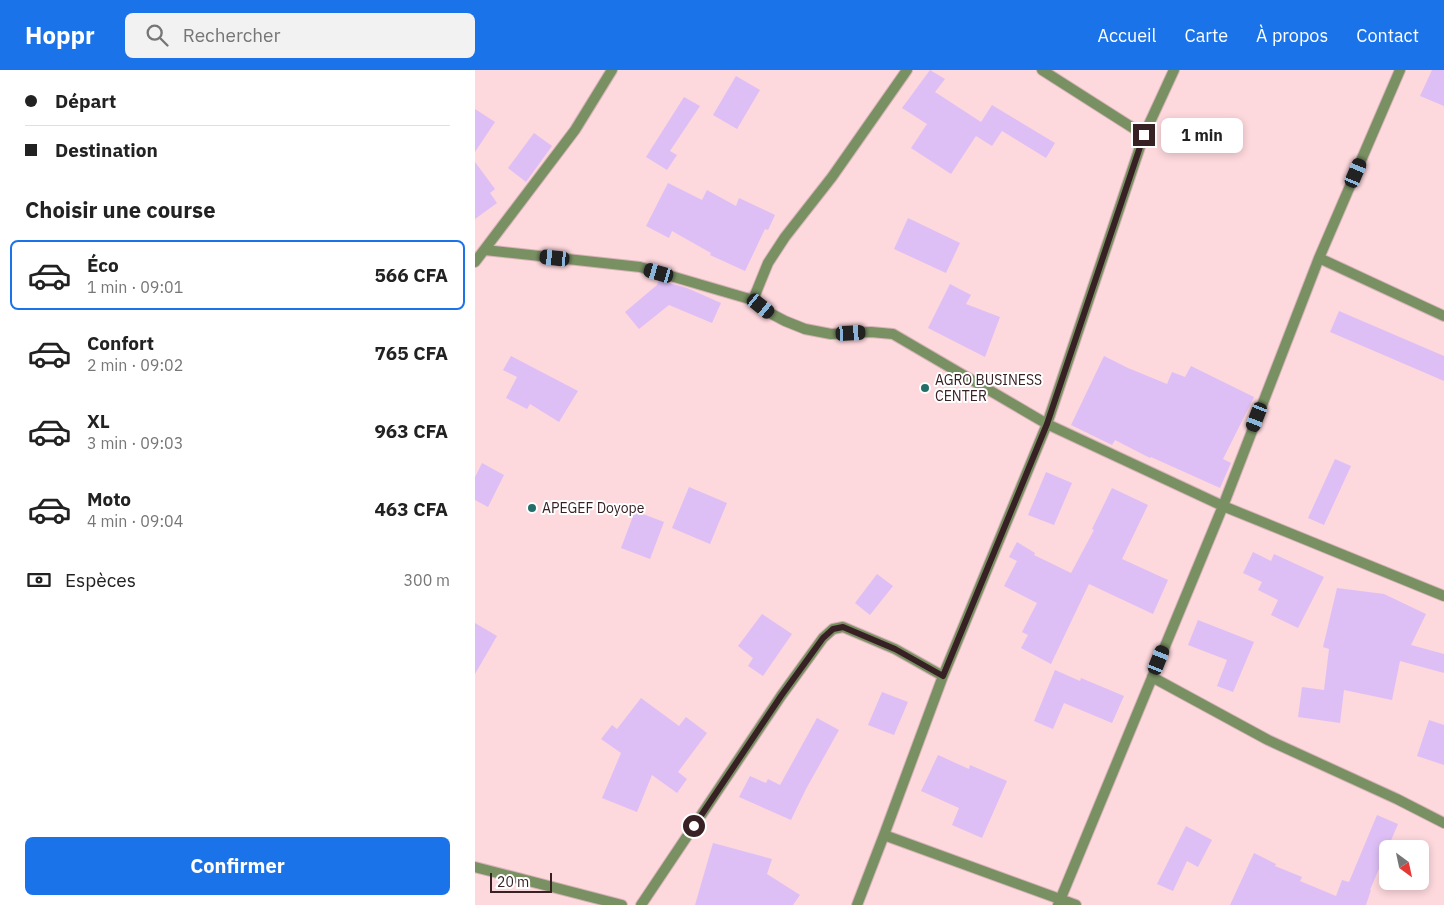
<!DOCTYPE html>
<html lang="fr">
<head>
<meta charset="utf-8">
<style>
  :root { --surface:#fff; --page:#f2f2f2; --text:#222; --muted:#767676; --line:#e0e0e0; --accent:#1a73e8 }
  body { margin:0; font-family:"IBM Plex Sans",sans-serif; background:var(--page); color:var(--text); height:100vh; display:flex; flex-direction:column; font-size:19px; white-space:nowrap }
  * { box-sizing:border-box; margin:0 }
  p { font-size:16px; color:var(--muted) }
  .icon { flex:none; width:28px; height:28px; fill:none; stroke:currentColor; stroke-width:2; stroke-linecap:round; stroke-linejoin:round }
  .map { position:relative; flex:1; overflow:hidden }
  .panel { display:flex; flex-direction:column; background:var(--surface); width:475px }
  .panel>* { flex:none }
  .top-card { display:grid; align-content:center; height:110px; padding:0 25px; background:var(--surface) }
  .needle { width:32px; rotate:147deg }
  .buttons { position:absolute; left:904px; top:770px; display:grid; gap:10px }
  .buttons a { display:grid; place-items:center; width:50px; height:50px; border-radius:8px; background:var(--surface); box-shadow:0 2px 8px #0003; font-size:25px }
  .scale { position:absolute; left:15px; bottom:12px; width:62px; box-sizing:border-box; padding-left:5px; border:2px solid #382125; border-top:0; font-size:14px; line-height:18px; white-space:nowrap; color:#382125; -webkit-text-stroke:4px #fff; paint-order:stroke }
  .end { position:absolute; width:22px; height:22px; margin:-11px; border:6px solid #382125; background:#fff; box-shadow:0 0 0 2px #fff }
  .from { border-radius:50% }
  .bubble { position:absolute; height:35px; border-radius:8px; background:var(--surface); box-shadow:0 2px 8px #0003; font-size:16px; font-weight:800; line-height:35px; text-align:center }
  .car { position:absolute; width:15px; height:30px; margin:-15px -8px; border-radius:6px; box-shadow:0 0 4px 1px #0007; background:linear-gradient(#222 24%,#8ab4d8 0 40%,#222 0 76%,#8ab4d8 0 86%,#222 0) }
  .top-card b { display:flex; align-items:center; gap:18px; height:48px; font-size:19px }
  .top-card b+b { border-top:1px solid var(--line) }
  .top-card i { width:12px; height:12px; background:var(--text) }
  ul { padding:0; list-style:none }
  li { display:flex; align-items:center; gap:15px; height:70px; margin:0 10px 8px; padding:0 15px; border:2px solid transparent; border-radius:8px }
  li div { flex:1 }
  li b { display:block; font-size:19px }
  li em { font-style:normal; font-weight:800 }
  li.selected { border-color:var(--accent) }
  li>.icon { width:45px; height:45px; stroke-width:1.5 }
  h2 { padding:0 25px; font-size:22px; line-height:60px }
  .pay { display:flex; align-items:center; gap:12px; height:55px; padding:0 25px; font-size:19px }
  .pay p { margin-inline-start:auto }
  .action { display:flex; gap:10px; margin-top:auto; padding:10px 25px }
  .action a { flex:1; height:58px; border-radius:8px; background:var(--accent); color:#fff; font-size:20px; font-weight:800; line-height:58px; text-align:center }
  header { display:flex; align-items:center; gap:30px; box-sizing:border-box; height:70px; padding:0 25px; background:var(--accent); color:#fff }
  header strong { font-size:24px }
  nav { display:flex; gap:28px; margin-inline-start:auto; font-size:18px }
  .search { width:350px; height:45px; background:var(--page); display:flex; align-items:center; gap:12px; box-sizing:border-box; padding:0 18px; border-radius:8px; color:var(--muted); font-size:19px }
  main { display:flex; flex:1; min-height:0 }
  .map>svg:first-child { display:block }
</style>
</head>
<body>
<header>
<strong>Hoppr</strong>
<div class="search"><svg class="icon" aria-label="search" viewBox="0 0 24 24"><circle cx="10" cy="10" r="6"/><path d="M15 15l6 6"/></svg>Rechercher</div>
<nav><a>Accueil</a><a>Carte</a><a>À propos</a><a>Contact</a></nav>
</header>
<main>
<section class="panel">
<div class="top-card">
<b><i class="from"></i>Départ</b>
<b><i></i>Destination</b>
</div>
<h2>Choisir une course</h2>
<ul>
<li class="selected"><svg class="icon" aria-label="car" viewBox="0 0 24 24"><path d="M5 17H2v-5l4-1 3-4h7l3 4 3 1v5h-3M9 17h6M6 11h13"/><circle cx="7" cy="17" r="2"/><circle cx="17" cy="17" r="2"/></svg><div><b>Éco</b><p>1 min · 09:01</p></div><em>566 CFA</em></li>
<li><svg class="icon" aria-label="car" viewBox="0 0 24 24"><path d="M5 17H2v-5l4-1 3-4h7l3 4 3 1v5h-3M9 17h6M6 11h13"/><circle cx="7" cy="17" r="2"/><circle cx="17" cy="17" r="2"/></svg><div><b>Confort</b><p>2 min · 09:02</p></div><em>765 CFA</em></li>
<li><svg class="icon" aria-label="car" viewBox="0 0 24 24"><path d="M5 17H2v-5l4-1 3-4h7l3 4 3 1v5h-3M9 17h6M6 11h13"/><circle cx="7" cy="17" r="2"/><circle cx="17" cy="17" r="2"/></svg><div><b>XL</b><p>3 min · 09:03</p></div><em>963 CFA</em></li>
<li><svg class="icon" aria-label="car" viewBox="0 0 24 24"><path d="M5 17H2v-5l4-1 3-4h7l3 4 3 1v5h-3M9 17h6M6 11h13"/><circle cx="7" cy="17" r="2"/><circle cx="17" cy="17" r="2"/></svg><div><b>Moto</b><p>4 min · 09:04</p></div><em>463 CFA</em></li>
</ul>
<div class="pay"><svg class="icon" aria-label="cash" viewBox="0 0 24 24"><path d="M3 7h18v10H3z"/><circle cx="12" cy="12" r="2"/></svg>Espèces<p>300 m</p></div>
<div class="action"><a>Confirmer</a></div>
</section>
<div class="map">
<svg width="969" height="835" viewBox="0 0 969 835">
  <rect width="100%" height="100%" fill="#fdd8dd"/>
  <path fill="#ddbff5" d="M 455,0 L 470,9 L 460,22 L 506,52 L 517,35 L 580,73 L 571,88 L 527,61 L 517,76 L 501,66 L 476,104 L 436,78 L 452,54 L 427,38 Z
    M 957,0 L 969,0 L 969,36 L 945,26 Z
    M 261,6 L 285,20 L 262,59 L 238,45 Z
    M 209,27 L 225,36 L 195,81 L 202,85 L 192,100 L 171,87 Z
    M 0,39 L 20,52 L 0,82 Z
    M 59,63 L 77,76 L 51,112 L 33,98 Z
    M 0,92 L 20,119 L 15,123 L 22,133 L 0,149 Z
    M 193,113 L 227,130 L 232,120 L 261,136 L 264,128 L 300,145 L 293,160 L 290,159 L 270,201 L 235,185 L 236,183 L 197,161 L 194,168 L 171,156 Z
    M 433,148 L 485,173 L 471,203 L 419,179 Z
    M 184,210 L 212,218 L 246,233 L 237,253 L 194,235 L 164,259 L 150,242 L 182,215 Z
    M 475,214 L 496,225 L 491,234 L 525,247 L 510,287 L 453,258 Z
    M 864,241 L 969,286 L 969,311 L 855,262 Z
    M 36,286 L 103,321 L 84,352 L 55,334 L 52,339 L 31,328 L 42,307 L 28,300 Z
    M 629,286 L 653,298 L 692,314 L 697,302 L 710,307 L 716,296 L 779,327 L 748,389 L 756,393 L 745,418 L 676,387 L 675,388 L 640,370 L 637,375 L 596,355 Z
    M 860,389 L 876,396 L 849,455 L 833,448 Z
    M 7,393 L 29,405 L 13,437 L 0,430 L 0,407 Z
    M 571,402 L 597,413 L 579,455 L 553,445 Z
    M 214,417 L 252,433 L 235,474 L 197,458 Z
    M 637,418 L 673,435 L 647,489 L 693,510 L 678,544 L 614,514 L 576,594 L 546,578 L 553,565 L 547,562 L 562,533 L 529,516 L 542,491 L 534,487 L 542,472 L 560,483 L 559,485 L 596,503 L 619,460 L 617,459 Z
    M 160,441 L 189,452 L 175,489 L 146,478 Z
    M 778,482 L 796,491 L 799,484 L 849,507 L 823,558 L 796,545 L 803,530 L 783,520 L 787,512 L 768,503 Z
    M 402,504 L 418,516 L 395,545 L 380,533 Z
    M 862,518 L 909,524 L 951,544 L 936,575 L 969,584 L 969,603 L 925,591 L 917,630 L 869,620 L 865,653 L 823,647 L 827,617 L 849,620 L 854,579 L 848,577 Z
    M 287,544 L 317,564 L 288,606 L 273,596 L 278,588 L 263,576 Z
    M 723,550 L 779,572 L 758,622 L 742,616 L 752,590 L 713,575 Z
    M 0,553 L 22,566 L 0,604 Z
    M 580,600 L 605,611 L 606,608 L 649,626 L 637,653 L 589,633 L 578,659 L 559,651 Z
    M 407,622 L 433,632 L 419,665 L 393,655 Z
    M 166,628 L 204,656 L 211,647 L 232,663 L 203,702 L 212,709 L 202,723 L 177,705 L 162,742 L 127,728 L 146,683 L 126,669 L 137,655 L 142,659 Z
    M 342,648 L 364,660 L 331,719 L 316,750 L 264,727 L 275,706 L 291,713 L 293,709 L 305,715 Z
    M 954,650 L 969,655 L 969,695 L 942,686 Z
    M 463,685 L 494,699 L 495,695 L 532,711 L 507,768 L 477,755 L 484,738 L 446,721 Z
    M 902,745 L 923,754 L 895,820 L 896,820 L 891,835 L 755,835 L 779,783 L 801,794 L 800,796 L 827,807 L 825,811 L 861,826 L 867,810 L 874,812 Z
    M 711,756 L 737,770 L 723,797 L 712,791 L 698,821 L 682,814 Z
    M 238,773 L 297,789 L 292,804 L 325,825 L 318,835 L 220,835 Z"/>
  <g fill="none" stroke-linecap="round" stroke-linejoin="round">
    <defs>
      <path id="minor" d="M 567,0 L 669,65
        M 10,180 L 165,197 L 278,230 L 293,242 L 310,251 L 330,259 L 356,264 L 396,262 L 418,264 L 572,354 L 748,436 L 969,526
        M 844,188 L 969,246
        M 0,192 L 100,60 L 137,0
        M 278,230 L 293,193 L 310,167 L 357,107 L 432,0
        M 677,607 L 793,670 L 922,729 L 969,753
        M 409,765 L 601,835
        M 0,797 L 147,835
        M 166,835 L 306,626 L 348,568 L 358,559 L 368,557 L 420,579 L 468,606
        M 382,835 L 409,765 L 468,606 L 572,354 L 669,65 L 699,0
        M 583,835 L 748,436 L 844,188 L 925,0"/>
    </defs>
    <use href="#minor" stroke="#d6b3b8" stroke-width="12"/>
    <use href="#minor" stroke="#799162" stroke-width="10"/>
  </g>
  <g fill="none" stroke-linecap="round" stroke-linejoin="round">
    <path stroke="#382125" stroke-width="6" d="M 219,756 L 306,626 L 348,568 L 358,559 L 368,557 L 420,579 L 468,606 L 572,354 L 669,65"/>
  </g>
  <g fill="#246e6a" stroke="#fff" stroke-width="2">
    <circle cx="450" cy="318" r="5"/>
    <circle cx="57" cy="438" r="5"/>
  </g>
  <g text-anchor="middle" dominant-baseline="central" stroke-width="4" stroke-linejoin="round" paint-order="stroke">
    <g font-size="14" fill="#382125" stroke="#fff" text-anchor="start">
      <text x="460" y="310">AGRO BUSINESS<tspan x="460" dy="16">CENTER</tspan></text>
      <text x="67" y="438">APEGEF Doyope</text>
    </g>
  </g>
</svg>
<div class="buttons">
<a><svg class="needle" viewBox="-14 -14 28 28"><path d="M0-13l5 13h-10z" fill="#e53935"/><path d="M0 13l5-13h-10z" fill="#767676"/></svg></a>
</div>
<div class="scale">20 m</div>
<i class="end from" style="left:219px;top:756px"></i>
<i class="end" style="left:669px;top:65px"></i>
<div class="bubble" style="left:686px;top:48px;width:82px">1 min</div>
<i class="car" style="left:881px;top:103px;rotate:23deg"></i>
<i class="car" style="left:80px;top:188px;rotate:276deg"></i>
<i class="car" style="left:184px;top:203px;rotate:286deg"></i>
<i class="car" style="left:286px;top:236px;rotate:129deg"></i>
<i class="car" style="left:376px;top:263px;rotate:87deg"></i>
<i class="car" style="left:782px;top:347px;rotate:201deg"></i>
<i class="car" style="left:684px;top:590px;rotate:22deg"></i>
</div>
</main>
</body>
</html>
